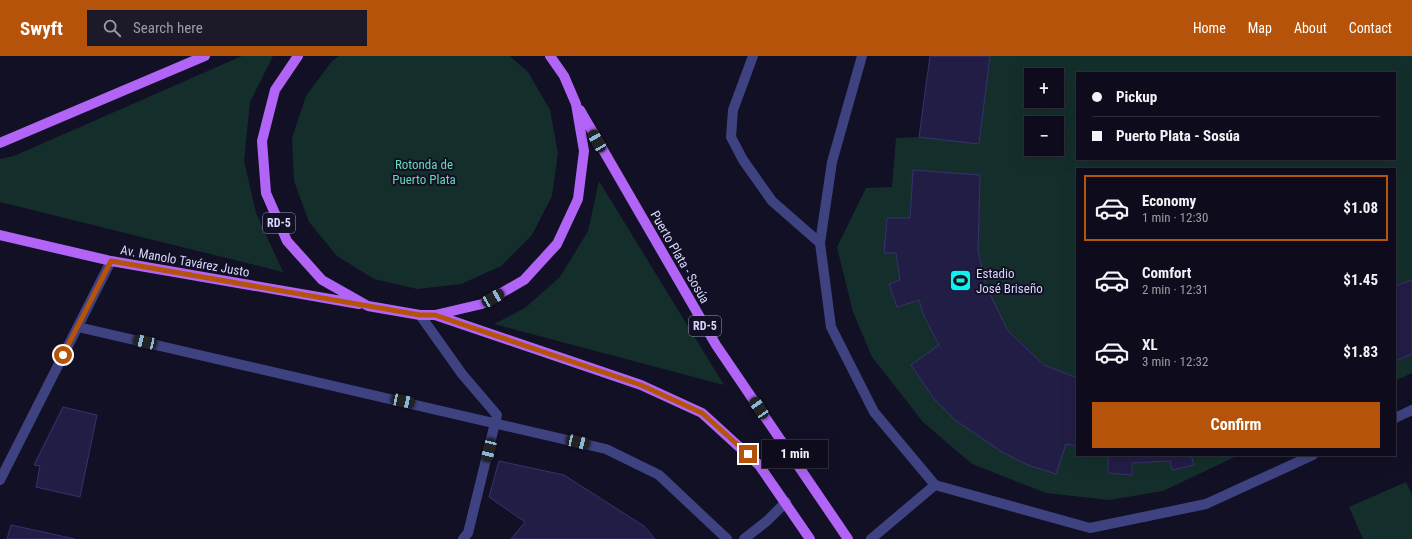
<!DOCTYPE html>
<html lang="en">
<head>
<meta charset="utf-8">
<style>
  :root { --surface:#0e0c1c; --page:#1c1a29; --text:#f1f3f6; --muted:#9b9ba3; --line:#2e2c3b; --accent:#b45309 }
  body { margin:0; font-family:"Roboto Condensed",sans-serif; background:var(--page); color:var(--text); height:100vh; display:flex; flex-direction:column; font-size:15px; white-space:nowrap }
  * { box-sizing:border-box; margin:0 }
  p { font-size:13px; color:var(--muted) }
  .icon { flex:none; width:22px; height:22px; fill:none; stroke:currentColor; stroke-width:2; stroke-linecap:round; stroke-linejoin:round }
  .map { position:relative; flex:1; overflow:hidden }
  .sheet { position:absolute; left:1076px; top:112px; width:320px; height:288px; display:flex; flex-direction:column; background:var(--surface); border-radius:0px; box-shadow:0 4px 16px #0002,0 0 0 1px var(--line) }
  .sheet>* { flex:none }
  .guide { position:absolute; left:1076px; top:16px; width:320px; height:88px; border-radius:0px; box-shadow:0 4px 16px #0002,0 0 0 1px var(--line); display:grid; align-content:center; height:88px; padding:0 16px; background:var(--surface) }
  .buttons { position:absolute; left:1024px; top:12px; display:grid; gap:8px }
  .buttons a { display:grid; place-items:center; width:40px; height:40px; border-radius:0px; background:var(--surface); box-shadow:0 4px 16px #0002,0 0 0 1px var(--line); font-size:20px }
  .end { position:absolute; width:18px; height:18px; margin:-9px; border:5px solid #b45309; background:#fff; box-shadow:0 0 0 2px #fff }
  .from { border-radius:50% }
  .bubble { position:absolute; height:28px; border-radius:0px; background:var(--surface); box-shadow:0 4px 16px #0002,0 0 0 1px var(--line); font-size:13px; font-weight:700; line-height:28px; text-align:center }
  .car { position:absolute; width:12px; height:24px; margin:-12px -6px; border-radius:5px; box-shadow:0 0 3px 1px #0007; background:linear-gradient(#222 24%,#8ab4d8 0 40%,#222 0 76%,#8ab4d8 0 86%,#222 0) }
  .guide b { display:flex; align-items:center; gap:14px; height:38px; font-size:15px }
  .guide b+b { border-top:1px solid var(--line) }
  .guide i { width:10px; height:10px; background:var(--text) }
  ul { padding:7px 0 0; list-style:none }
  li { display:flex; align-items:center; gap:12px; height:66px; margin:0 8px 6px; padding:0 8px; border:2px solid transparent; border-radius:0px }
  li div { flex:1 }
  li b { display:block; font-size:15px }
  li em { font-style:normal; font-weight:700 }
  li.active { border-color:var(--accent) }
  li>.icon { width:36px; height:36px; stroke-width:1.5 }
  .primary-button { display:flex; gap:8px; margin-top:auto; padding:8px 16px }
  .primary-button a { flex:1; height:46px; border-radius:0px; background:var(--accent); color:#fff; font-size:16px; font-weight:700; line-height:46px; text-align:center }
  header { display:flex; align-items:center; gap:24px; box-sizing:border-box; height:56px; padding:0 20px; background:var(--accent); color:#fff }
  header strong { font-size:19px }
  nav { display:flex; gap:22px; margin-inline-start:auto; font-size:14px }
  .search { width:280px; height:36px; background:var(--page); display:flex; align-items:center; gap:10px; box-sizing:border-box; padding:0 14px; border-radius:0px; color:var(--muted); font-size:15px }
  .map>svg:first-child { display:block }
</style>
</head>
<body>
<header>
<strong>Swyft</strong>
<div class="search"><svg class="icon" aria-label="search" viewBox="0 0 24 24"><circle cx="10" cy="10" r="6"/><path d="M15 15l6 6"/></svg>Search here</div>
<nav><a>Home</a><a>Map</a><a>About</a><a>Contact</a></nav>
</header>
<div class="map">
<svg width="1412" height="483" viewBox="0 0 1412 483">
  <rect width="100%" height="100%" fill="#121025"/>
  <path fill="#142f2b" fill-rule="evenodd" d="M 242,0 L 273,0 L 250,46 L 244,105 L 256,157 L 283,216 L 0,146 L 0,103 L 14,100 Z
    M 339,0 L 510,0 L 528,16 L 550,54 L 558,97 L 552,140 L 532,179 L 501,210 L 461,228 L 417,233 L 374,223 L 337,200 L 309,166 L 294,125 L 292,82 L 306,40 L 332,5 Z
    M 931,0 L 1412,0 L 1412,317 L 1395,325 L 1395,113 L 1077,113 L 1077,399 L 1239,399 L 1163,435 L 1109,444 L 1046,437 L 972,408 L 923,366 L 872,301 L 853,256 L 837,191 L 866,132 L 892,131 L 896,82 L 919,81 ZM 1077,17 L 1395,17 L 1395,103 L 1077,103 ZM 1031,19 L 1057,19 L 1057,45 L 1031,45 ZM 1031,67 L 1057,67 L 1057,93 L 1031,93 Z
    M 599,125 L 724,329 L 494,268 L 525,252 L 560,221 L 588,175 Z
    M 1406,426 L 1412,438 L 1412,483 L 1363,483 L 1349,451 Z"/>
  <path fill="#221d45" stroke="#37316f" d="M 930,0 L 990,0 L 979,88 L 919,81 Z
    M 913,114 L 980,119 L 978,195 L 986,230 L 1008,275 L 1044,309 L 1077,322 L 1077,390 L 1066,388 L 1056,418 L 1028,409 L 1002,396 L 955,364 L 934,343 L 911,309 L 939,289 L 924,260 L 919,244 L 897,251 L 889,228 L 900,224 L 896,197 L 884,197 L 887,162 L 910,162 Z
    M 1412,224 L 1412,298 L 1395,305 L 1395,230 Z
    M 63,351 L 97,359 L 80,441 L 36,431 L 40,410 L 34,409 Z
    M 1108,399 L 1191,399 L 1194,409 L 1172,414 L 1170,405 L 1132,407 L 1132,419 L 1108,417 Z
    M 499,405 L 564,419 L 644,470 L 655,483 L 511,483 L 525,466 L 489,441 Z
    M 11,469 L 75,483 L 7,483 Z"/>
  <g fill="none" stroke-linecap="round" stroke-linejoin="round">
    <path stroke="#3e4281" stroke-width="10" d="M 753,0 L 733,54 L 731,81 L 743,104 L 772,145 L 820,187
      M 862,0 L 832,106 L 820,187 L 831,271 L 874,356 L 935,429 L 1090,472 L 1206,448 L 1313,399
      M 420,259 L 462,318 L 497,359 L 468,477 L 463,483
      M 78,271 L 606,393 L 659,419 L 727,483
      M 1395,362 L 1412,354
      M 0,424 L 111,205
      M 744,483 L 767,465 L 786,446
      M 871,483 L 935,429"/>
    <path stroke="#3e4281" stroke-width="10" d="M 1412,354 L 1412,355"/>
    <path stroke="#b264f6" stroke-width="10" d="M 298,0 L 275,34 L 262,85 L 266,137 L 287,185 L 322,224 L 368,250 L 420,259 L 435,259 L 482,248 L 524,224 L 557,188 L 578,143 L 584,95 L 576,48 L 564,20 L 550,0
      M 580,54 L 716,289 L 848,483
      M 0,87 L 205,0
      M 0,179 L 111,205 L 359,248
      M 435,259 L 641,329 L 702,357 L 759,409 L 810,483"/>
  </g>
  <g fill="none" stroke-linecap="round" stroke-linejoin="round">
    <path stroke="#b45309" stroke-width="5" d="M 63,299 L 111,205 L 420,259 L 435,259 L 641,329 L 702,357 L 748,398"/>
  </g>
  <defs>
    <symbol id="stadium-square" viewBox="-11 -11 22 22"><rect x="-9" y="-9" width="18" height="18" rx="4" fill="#0ef0f2" stroke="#121025"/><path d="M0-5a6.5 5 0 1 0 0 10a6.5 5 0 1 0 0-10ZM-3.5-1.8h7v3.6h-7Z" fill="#111"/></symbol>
  </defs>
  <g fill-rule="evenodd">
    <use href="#stadium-square" x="948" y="212" width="25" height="25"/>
  </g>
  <g text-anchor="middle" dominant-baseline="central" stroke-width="4" stroke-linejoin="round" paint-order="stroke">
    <g fill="#121025" stroke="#9c9bbc" stroke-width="1">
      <rect x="263" y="157" width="32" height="20" rx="3"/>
      <rect x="689" y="260" width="32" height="20" rx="3"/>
    </g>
    <g font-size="12" font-weight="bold" fill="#d7d6fd">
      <text x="279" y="167">RD-5</text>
      <text x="705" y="270">RD-5</text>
    </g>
    <g font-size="13" fill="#66d9b2" stroke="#121025">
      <text x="424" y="108">Rotonda de<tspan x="424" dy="15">Puerto Plata</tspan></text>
    </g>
    <g font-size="13" fill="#d7d6fd" stroke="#121025">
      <text transform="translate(680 201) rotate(60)">Puerto Plata - Sosúa</text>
      <text transform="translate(185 205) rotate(10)">Av. Manolo Tavárez Justo</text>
    </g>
    <g font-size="13" fill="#d7d6fd" stroke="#121025" text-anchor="start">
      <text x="976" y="217">Estadio<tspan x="976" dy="15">José Briseño</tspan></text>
    </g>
  </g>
</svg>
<div class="buttons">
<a>+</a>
<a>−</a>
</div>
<i class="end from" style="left:63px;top:299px"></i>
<i class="end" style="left:748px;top:398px"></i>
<div class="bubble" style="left:762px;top:384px;width:66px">1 min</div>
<i class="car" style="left:597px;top:85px;rotate:330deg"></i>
<i class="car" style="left:493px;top:242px;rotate:60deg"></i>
<i class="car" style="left:145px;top:286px;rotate:283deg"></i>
<i class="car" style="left:403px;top:345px;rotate:102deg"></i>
<i class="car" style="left:759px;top:352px;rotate:326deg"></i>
<i class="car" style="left:578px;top:386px;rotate:103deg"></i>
<i class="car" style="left:489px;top:394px;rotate:194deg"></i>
<div class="guide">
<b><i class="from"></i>Pickup</b>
<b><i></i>Puerto Plata - Sosúa</b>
</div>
<section class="sheet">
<ul>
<li class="active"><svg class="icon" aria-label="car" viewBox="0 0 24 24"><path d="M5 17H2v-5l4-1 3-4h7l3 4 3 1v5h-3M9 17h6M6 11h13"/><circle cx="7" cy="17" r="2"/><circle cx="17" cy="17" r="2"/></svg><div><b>Economy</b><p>1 min · 12:30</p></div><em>$1.08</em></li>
<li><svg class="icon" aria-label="car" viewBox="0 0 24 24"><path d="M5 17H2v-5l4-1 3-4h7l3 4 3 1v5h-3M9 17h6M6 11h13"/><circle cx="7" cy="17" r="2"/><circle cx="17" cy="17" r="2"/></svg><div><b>Comfort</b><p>2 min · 12:31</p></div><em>$1.45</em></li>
<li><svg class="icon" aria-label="car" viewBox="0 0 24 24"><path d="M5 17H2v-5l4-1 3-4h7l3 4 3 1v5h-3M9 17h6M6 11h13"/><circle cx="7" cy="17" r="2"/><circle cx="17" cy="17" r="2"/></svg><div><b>XL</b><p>3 min · 12:32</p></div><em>$1.83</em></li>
</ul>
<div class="primary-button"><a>Confirm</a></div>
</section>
</div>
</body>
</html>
